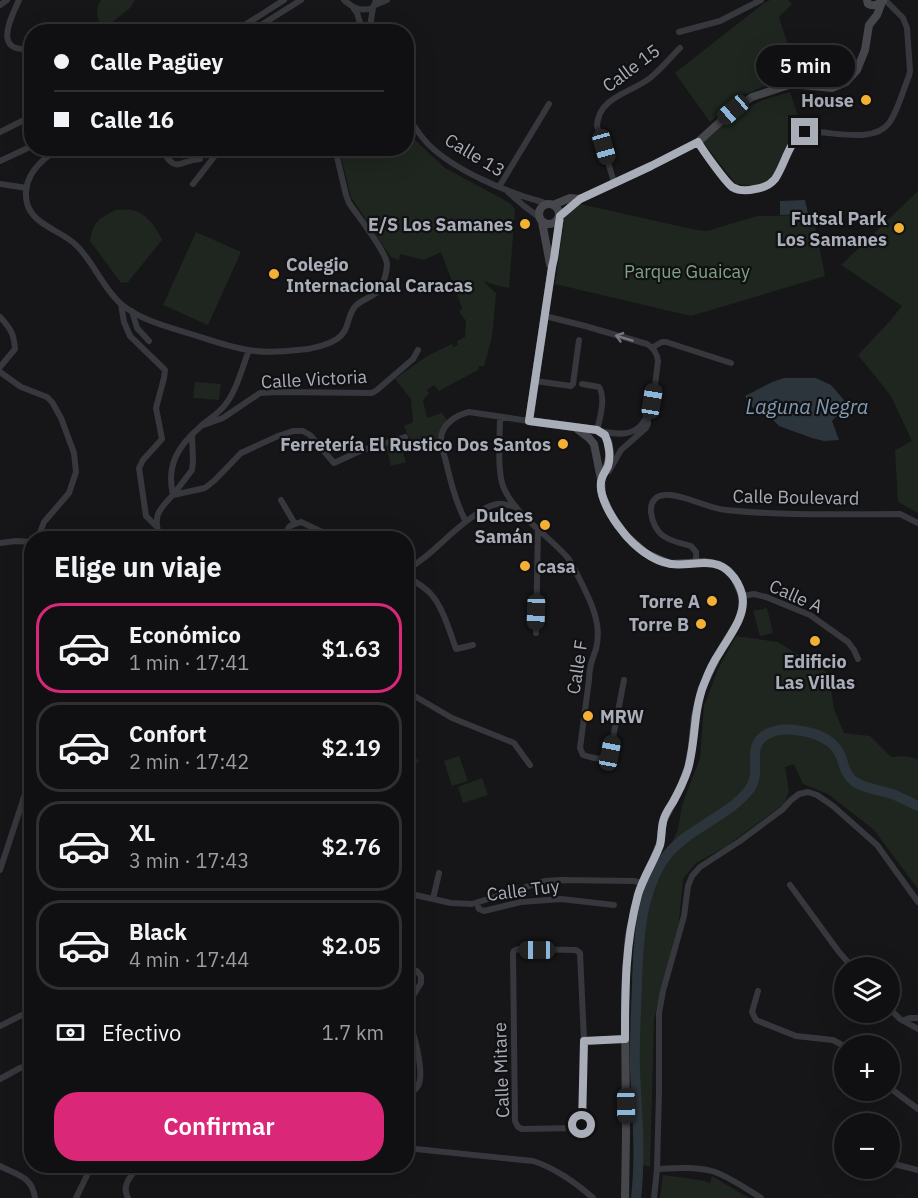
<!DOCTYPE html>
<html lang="es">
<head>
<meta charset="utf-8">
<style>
  :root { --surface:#101012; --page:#1e1e20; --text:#f1f3f6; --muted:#9c9d9f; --line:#303032; --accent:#db2777 }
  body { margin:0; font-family:"IBM Plex Sans",sans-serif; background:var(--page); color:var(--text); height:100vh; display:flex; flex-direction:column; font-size:22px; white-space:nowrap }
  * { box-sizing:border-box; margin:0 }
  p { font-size:20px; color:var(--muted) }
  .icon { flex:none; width:33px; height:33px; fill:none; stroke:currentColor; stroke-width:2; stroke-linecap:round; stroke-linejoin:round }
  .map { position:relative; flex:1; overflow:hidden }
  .panel { position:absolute; left:24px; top:531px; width:390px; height:642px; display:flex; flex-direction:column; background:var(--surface); border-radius:24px; box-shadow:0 6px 24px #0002,0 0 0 2px var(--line) }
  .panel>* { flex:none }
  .banner { position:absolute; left:24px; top:24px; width:390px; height:132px; border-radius:24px; box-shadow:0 6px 24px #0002,0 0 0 2px var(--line); display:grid; align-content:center; height:132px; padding:0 30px; background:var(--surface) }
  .fabs { position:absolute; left:834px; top:957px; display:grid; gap:12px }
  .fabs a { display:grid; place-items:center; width:66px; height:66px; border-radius:50%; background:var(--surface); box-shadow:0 6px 24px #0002,0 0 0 2px var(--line); font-size:30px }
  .end { position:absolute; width:27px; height:27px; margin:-14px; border:8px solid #a8adb8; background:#111; box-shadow:0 0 0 3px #111 }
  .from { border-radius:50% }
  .bubble { position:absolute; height:42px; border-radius:21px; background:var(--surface); box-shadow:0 6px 24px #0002,0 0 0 2px var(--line); font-size:20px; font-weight:600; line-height:42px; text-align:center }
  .car { position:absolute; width:18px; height:36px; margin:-18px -9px; border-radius:8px; box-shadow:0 0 4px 2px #0007; background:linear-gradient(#222 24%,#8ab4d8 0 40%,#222 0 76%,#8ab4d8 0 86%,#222 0) }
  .banner b { display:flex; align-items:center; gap:21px; height:57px; font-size:22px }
  .banner b+b { border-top:2px solid var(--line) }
  .banner i { width:15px; height:15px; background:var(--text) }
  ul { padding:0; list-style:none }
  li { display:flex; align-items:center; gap:18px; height:90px; margin:0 12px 9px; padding:0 18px; border:3px solid var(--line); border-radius:24px }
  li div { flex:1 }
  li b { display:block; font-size:22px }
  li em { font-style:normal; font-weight:600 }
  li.on { border-color:var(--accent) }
  li>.icon { width:54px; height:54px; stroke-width:1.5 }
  h2 { padding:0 30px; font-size:27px; line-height:72px }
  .pay { display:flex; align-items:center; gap:15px; height:66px; padding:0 30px; font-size:22px }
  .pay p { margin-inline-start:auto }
  .button { display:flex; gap:12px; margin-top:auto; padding:12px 30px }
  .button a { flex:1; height:69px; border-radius:24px; background:var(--accent); color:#fff; font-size:24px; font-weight:600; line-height:69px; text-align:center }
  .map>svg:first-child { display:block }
</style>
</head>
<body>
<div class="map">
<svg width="918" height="1198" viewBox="0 0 918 1198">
  <rect width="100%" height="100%" fill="#161618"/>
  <path fill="#1e261f" d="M 101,0 L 135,0 L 130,8 L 104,29 C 97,20 94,10 101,0 Z
    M 770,0 L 788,0 L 792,4 L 779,17 L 798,77 L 769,84 L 740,97 L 710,122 L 675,73 L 764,3 Z
    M 790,92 L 802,129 L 790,142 L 777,170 L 768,182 L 754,186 L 736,184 L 703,142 L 737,112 L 763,100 Z
    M 407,128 L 414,139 L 445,168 L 510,203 L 515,209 L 509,288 L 499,286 L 483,281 L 496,293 L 492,337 L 484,366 L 479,366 L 478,370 L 439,391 L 434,385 L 427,390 L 429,393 L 423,400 L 427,418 L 442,413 L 448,422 L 442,428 L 437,441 L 429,442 L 426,438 L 411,443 L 404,426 L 413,422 L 411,399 L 395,379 L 427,356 L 452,344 L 453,347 L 458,345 L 457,341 L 465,337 L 466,321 L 459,312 L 462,308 L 441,252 L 424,260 L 400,254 L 399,260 L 391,257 L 351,197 L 339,149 L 406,148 Z
    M 167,149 L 210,149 L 208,152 L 183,159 L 169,153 Z
    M 918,191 L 918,513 L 898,502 L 895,450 L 912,441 L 891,396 L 858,355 L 889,322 L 902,306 L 841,265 Z
    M 580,204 L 696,230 L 707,231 L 757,216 L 813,215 L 825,276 L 691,316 L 555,284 L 565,215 Z
    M 116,210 C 121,210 127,209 131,210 C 146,212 157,228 162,240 L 128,282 L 121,283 L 90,241 C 93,222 99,218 116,210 Z
    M 196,232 L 241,252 L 208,325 L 163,305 Z
    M 195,382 L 221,384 L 219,400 L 193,398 Z
    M 400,442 L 406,462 L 391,466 L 386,446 Z
    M 767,608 L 773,633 L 760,636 L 753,611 Z
    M 736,636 L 778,642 L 829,674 L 834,709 L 844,733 L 870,736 L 891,757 L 905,756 L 918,759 L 918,889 L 874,830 L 828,794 L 803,784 L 794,764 L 785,767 L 789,791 L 784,804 L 725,847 L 696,863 L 683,879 L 679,921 L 654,1019 L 650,1167 L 635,1162 L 633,992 L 635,954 L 643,900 L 678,830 L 682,805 L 700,758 L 704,706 L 718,669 Z
    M 407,748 L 419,761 L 407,772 Z
    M 459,756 L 468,781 L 452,786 L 444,761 Z
    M 482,778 L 488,795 L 463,803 L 458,787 Z
    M 663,1175 L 700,1180 L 710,1183 L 712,1176 L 749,1198 L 660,1198 Z"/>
  <path fill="#2c353c" d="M 805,200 L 808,214 L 780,215 L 780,201 Z
    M 784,378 L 816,378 L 831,385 L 849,406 L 844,408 L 832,421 L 839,440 L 824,441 L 812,438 L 779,426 L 768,415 L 752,407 L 745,396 L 772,382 Z"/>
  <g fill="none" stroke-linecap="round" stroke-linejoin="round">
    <path stroke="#2c353c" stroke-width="10" d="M 636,1198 C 641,1156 637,1113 635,1071 C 634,1043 636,1014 637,985 C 638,944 640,898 662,862 C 683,829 726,819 749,790 C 757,779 755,768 755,755 C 755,733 777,728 795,730 C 814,732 835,738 842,759 C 844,768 847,777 855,782 C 864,788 878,790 889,793 C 899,796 909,802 918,806"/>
    <path stroke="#37383d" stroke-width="6" d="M 19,0 C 14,11 0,38 12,46 C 17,50 25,49 32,50
      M 344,0 C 353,8 361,12 373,8 L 376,0
      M 0,5 L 7,0
      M 375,5 L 387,0
      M 354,9 L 357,13 L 363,32
      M 234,32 L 284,0
      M 250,32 L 301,0
      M 369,32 L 373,8
      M 679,32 L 720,21 L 761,0
      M 406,114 C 413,125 420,136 429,145 C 456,171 506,192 542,202 L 547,204
      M 0,132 L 32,116
      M 698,142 C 706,154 726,187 741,190 C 746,192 753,190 759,188 C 767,186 773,182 777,175 C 786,160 789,142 805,132 C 829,130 873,145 889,123 C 898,111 903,90 909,76 L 910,71 L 907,28 L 903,18 L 885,0
      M 59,148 C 41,160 21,177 27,203 C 32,225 63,231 77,246 C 94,263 103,288 121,304 C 140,320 168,327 191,334 C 210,340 229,347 248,350 C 265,353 281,352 298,350 C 311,349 326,346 337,339 C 350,330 346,319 354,308 C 360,299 373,298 379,290 C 384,283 387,272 387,264 C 386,251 357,215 349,203 L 346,195 L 337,157 L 328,148
      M 161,148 C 176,175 178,161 200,159
      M 0,161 L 32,146
      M 614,182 L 597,126 C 598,97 631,93 650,78 C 661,69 670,58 680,48
      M 0,184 L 27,188
      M 193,184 L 221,148
      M 499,187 L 549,104
      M 508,192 L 524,206 L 539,217
      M 121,304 L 124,322 L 130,336 L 165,370 L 164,378 L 156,408 L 162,439 L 143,460 L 139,468 L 146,516 L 156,526
      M 132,311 L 137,328 L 149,341
      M 545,316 L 585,326 L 647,344 C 654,348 657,353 658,361 C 655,382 654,422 633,431 C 624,436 609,433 599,431
      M 0,317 C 10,328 14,333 15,349 L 0,367
      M 653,347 L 662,342 L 666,342 L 731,363
      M 0,372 L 21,387 L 47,397 L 52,402 L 61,418 L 74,453 L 76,472 L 69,493 L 44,522 L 38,538
      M 535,381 L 571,386 L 573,384 L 579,340
      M 582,384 L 599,387 C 606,398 600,418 597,430
      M 500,417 C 500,436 497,469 503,486 C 513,513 549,536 568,558 C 574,567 591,601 594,612 C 598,624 599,637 596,649 C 592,660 589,668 589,680 L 580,748 L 583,755 C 593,758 603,762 610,753 L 624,680
      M 201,426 L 223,418 L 260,393 L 278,392 L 372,393 L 377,390 L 413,359 L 418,350
      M 609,471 L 621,450 L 646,428 L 648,424 L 648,415
      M 173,495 L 205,488 L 215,480 L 241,453 L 278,436 L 293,431 L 303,431 L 310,435 L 334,463 L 360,451 L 405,437
      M 173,495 L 192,470 L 193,461 L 192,435
      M 281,500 L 295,524
      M 465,520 C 455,500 450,479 445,458 C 443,452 441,445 441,439 C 441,425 456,415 469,412 L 529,421
      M 160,538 C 153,517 157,511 173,495 C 166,465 178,446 201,426 C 209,419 218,414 225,405 C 237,390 242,368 249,350
      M 203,538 L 205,535 L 231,538
      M 242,538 L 254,535
      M 282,538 L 290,526 L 301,522 L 335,538
      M 0,543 L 16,541 L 32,542
      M 696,562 L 696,552 L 691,546 C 682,543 671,542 662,535 C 651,526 643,497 664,495 C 681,493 709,509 726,510 C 784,516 843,514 900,514 L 918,523
      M 406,570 C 434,555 452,528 480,512 C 485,508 491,505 497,504 C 503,503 509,505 515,507
      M 406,576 C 414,581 423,586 430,593 C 442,605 450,632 456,649 L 473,645
      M 742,596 L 754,594 L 766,597 L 810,615 L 848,642 L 854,650 L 858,659
      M 536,633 L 538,528
      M 406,691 L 452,718 L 514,743 L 530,765
      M 0,870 L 27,788 L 32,780
      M 790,885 L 839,952 L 853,968
      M 406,893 L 451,903 L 472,904 L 545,881 L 561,880 L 634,881 L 642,883
      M 433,899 L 439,873
      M 477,903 L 479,909 L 484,911 L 521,902 L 561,899 L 614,905
      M 518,949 L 576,950 L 580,953 L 584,1040 L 582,1125 L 578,1128 L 522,1129 L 518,1127 L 515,1121 L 513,953 L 514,951 Z
      M 406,967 L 417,971 L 421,976 L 421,983 L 406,1007
      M 758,991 L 752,1012 L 756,1020 L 796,1036 L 833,1040 L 844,1046
      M 890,1009 L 900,1019 L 918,1029
      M 406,1016 C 414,1030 425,1073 418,1086 C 415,1091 411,1093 406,1095
      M 904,1020 L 910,1018 L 918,1018
      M 0,1026 L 32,1010
      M 584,1040 L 625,1039
      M 0,1079 L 20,1068 L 32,1065
      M 890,1088 L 918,1109
      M 406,1148 L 533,1161 C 553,1167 578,1184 593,1198
      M 890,1163 L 918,1170
      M 0,1166 C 17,1175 32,1176 35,1198
      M 657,1169 C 675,1168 697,1166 715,1172 C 731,1178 747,1189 761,1198
      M 76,1198 L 89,1171 L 88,1166
      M 128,1198 C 121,1185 131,1176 139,1166
      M 654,1198 L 657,1169 L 659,1092 L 659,1013 L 663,991 L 684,916 L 688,886 L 692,876 L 700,867 L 740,841 L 783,809 L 791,800 L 799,794 L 808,792 L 817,795 L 833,806 L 877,845 L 918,902"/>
    <path stroke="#45474d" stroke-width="8" d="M 867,0 L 868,4 C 874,7 878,4 883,1
      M539 214a10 10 0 1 1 20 0a10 10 0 1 1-20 0Z
      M 553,205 L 570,198 L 580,199
      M 542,222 L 550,264
      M 576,428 L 589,438 L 594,444 L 601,479 L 602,495 L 611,515 L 626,536 L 647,554 L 670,564 L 704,562 L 720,565 L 729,571 L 734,577 L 741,592 L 743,601 L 742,610 L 738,622 L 719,653 L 702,688 L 695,717 L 692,747 L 688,768 L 681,787 L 663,821 L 660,844 L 638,894 L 629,936 L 626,971 L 625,1010 L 626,1135 L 625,1198
      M 601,479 C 610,464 616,440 597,430 L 529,421 L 552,267 L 554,258 L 560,216 L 580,199 L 651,166 L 698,142 L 733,110 L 752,97 L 792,84 L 832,88 L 846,82 L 857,70 L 865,50 L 869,25 L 877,15 L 882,2"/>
  </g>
  <defs><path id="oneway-shaft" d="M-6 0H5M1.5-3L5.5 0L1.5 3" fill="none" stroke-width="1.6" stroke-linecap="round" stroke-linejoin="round" transform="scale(1.5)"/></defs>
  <use stroke="#757881" href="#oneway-shaft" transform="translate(624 338) rotate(-163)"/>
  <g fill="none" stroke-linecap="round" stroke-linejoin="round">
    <path stroke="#a8adb8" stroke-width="8" d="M 582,1125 L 584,1041 L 625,1039 C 625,991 625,942 638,895 C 643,877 654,862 660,845 C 662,837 661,830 663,822 C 664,815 669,808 673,802 C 679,791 684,781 688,769 C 696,741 693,711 704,684 C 708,673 713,662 720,652 C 730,635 747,615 742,594 C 740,587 736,579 731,574 C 715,555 692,567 671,564 C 652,561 634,546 623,532 C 613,520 596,494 602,478 C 603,474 606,471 608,466 C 611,457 609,444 605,435 L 597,430 L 529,421 L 552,267 L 554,258 L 560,216 L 580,199 L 651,166 L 698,142 C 704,152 724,180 732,187 C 739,191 747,191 755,189 C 763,188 770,185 775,179 C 786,163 787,143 805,132"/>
  </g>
  <g fill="#f2b134" stroke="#111113" stroke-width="2">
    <circle cx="866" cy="100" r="6"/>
    <circle cx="525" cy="224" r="6"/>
    <circle cx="899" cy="228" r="6"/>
    <circle cx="274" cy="274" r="6"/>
    <circle cx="563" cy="444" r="6"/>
    <circle cx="545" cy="525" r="6"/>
    <circle cx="525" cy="566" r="6"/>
    <circle cx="712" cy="601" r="6"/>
    <circle cx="701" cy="624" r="6"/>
    <circle cx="815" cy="641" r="6"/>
    <circle cx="588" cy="716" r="6"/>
  </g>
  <g text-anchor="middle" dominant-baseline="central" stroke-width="4.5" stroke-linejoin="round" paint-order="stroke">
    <g font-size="18" fill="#a8adb8" stroke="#111113">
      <text transform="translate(631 68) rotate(-37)">Calle 15</text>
      <text transform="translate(475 155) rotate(31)">Calle 13</text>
      <text transform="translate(314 379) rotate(-3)">Calle Victoria</text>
      <text transform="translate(796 497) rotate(1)">Calle Boulevard</text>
      <text transform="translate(796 596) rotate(24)">Calle A</text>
      <text transform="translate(577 667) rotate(-81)">Calle F</text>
      <text transform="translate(523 890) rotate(-7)">Calle Tuy</text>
      <text transform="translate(501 1070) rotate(-92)">Calle Mitare</text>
    </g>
    <g font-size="18" font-weight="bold" fill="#a8adb8" stroke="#111113" text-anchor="end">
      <text x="854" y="100">House</text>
      <text x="887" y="218">Futsal Park<tspan x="887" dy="21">Los Samanes</tspan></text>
      <text x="513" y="224">E/S Los Samanes</text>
      <text x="286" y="264" text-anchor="start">Colegio<tspan x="286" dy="21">Internacional Caracas</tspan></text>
      <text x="551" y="444">Ferretería El Rustico Dos Santos</text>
      <text x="533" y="515">Dulces<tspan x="533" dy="21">Samán</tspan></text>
      <text x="537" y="566" text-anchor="start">casa</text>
      <text x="700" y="601">Torre A</text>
      <text x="689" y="624">Torre B</text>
      <text x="815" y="661" text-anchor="middle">Edificio<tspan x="815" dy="21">Las Villas</tspan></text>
      <text x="600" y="716" text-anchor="start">MRW</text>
    </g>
    <g font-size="18" fill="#7fa381" stroke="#111113">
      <text x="687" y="271">Parque Guaicay</text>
    </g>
    <g font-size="20" font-style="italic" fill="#7f9bb3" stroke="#111113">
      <text x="807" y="406">Laguna Negra</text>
    </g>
  </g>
</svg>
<div class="fabs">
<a><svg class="icon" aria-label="layers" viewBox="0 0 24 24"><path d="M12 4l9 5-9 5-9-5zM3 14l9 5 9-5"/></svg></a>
<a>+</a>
<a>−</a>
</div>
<i class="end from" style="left:582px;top:1125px"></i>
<i class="end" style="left:805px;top:132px"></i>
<div class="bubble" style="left:756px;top:45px;width:99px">5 min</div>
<i class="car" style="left:733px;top:110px;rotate:229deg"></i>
<i class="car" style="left:604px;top:147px;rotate:164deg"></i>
<i class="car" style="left:652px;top:401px;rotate:9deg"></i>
<i class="car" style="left:536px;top:612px;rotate:182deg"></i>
<i class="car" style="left:610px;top:753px;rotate:11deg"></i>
<i class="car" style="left:537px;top:950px;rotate:270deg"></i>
<i class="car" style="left:626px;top:1106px;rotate:179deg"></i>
<div class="banner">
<b><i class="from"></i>Calle Pagüey</b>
<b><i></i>Calle 16</b>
</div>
<section class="panel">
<h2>Elige un viaje</h2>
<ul>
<li class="on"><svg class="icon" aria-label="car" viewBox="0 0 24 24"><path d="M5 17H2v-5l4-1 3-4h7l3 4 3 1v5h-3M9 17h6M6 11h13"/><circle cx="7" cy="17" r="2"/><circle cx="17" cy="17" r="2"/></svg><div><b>Económico</b><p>1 min · 17:41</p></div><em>$1.63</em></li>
<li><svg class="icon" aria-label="car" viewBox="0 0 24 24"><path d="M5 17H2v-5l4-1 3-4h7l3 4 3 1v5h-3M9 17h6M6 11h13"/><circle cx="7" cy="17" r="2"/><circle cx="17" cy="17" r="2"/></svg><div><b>Confort</b><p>2 min · 17:42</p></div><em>$2.19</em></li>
<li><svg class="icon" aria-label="car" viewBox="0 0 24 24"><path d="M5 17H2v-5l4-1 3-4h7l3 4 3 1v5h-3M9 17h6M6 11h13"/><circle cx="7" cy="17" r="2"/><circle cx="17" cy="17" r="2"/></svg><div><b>XL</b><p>3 min · 17:43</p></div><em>$2.76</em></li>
<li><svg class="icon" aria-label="car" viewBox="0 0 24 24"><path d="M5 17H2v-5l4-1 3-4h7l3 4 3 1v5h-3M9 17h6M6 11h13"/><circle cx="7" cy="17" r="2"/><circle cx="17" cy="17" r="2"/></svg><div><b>Black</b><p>4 min · 17:44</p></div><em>$2.05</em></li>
</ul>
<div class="pay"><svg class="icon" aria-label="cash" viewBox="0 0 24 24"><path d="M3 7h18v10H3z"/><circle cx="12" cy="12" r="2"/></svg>Efectivo<p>1.7 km</p></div>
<div class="button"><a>Confirmar</a></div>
</section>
</div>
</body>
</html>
